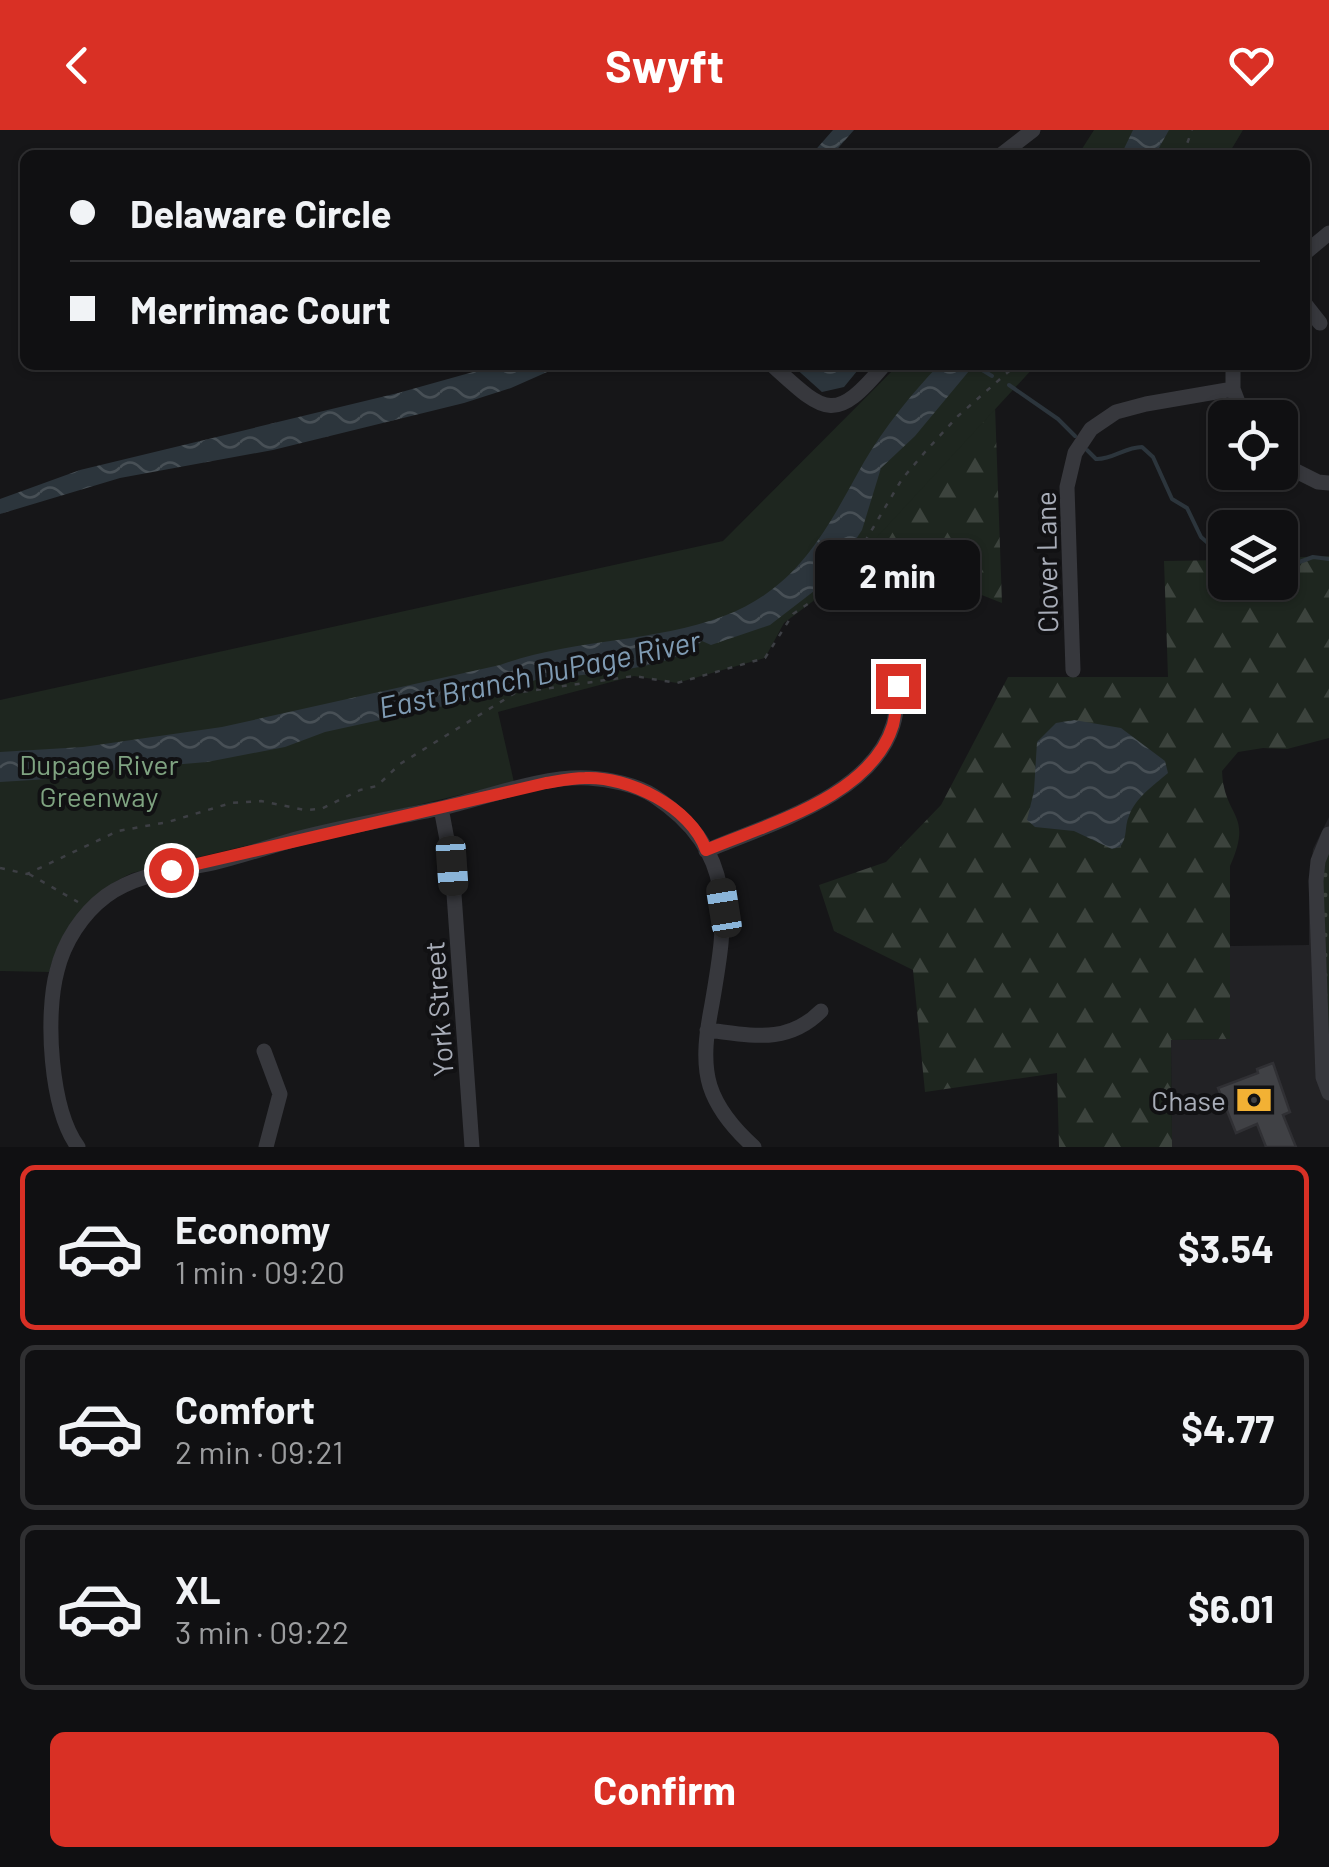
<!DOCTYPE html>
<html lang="en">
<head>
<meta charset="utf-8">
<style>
  :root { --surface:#101012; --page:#1e1e20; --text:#f1f3f6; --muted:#9c9d9f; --line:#303032; --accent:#d93025 }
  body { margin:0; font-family:Barlow,sans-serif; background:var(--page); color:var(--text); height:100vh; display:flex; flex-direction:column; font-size:38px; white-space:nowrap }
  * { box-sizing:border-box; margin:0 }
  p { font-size:32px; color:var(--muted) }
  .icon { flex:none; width:55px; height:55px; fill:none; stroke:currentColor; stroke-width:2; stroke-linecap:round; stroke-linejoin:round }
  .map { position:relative; height:1017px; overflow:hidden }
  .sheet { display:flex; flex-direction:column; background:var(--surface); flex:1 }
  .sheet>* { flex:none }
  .banner { position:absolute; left:20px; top:20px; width:1290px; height:220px; border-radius:15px; box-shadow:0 2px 8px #0004,0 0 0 2px var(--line); display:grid; align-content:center; height:220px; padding:0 50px; background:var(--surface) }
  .controls { position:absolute; left:1208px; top:270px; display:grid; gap:20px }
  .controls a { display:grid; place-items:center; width:90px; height:90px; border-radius:15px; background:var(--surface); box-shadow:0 2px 8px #0004,0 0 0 2px var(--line); font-size:50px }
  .end { position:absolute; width:45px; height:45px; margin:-22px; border:12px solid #d93025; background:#fff; box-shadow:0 0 0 5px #fff }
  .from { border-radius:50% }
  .bubble { position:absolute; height:70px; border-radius:15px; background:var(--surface); box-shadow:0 2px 8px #0004,0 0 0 2px var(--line); font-size:32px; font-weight:700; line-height:70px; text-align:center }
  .car { position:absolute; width:30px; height:60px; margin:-30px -15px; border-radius:12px; box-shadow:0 0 8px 2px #0007; background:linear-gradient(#222 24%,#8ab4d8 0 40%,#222 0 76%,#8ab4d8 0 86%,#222 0) }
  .banner b { display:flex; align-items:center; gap:35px; height:95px; font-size:38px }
  .banner b+b { border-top:2px solid var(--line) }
  .banner i { width:25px; height:25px; background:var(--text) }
  ul { padding:18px 0 0; list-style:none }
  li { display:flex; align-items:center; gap:30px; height:165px; margin:0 20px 15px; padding:0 30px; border:5px solid var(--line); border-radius:15px }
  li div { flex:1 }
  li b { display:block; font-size:38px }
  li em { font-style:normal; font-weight:700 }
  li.current { border-color:var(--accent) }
  li>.icon { width:90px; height:90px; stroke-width:1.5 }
  .primary-button { display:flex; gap:20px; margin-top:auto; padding:20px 50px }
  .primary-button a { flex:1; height:115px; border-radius:15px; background:var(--accent); color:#fff; font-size:40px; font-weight:700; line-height:115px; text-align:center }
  header { display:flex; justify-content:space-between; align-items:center; height:130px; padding:0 50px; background:var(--accent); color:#fff; font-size:45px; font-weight:700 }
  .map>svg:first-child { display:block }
</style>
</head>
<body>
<header><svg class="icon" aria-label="back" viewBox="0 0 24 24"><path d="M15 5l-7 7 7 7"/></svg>Swyft<svg class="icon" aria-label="heart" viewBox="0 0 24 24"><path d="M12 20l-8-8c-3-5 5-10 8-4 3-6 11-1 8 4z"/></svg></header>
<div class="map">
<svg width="1329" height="1017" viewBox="0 0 1329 1017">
  <defs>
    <pattern id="grass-dots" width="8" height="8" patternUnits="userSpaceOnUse" patternTransform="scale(2.5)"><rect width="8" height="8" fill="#1e261f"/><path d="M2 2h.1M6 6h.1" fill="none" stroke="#3c433d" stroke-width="1.8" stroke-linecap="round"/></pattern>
    <pattern id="forest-firs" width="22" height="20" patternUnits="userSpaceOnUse" patternTransform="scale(2.5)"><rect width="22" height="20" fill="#1e261f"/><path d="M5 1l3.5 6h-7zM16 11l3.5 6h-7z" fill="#3c433d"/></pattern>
    <pattern id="water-waves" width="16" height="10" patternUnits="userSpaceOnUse" patternTransform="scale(2.5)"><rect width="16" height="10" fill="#2c353c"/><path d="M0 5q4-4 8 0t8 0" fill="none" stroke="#485056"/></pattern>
  </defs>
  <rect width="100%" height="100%" fill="#161618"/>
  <path fill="#222225" d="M 1329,687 L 1329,1017 L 1172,1017 L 1171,910 L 1230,909 L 1230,816 L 1309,815 L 1309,751 L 1313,719 Z"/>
  <path fill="url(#grass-dots)" d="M 1329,704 L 1329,963 L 1316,751 Z"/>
  <path fill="url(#forest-firs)" d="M 995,276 L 1002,473 L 863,418 Z
    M 1329,426 L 1329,608 L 1287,619 L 1263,618 L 1238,622 L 1222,641 C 1224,689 1254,682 1230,736 L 1230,909 L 1171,910 L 1172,1017 L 1059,1017 L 1057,943 L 925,962 L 913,840 L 834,801 L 819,755 L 886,732 L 941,675 L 1008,547 L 1168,547 L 1164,431 L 1225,430 L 1225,452 L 1280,452 L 1280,428 Z"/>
  <path fill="#1e261f" d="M 1094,0 L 1243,0 L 1228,25 L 1078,25 Z
    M 898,235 L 1036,235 L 828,460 L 784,493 L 765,528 L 677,553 L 634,546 L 498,582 L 514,652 L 132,743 C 89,763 62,796 49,842 L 0,841 L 0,570 L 723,411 Z"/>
  <path fill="url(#water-waves)" d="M 833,0 L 854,0 L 832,25 L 811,25 Z
    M 1133,0 L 1169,0 L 1155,25 L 1121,25 Z
    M 498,235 L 563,235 L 511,258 L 464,273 L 273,320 L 120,348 L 0,384 L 0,369 L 80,340 L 398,263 Z
    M 792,235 L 862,235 L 844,257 L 822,262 Z
    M 939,235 L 974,235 L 915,306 L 881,338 L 862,400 L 841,432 L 818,458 L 770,495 L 711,515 L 702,511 C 675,539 598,542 560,548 L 545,547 L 476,569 L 325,602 L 285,617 L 207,632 L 112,640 L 97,646 L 0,652 L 0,622 L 83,617 L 222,597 L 500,535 C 570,509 652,513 724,486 C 800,457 827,398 864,332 C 884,298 912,263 939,235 Z
    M 1074,590 L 1121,598 L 1165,631 L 1168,643 C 1154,655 1135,668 1129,686 C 1124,697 1128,707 1120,717 L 1112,719 L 1074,701 L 1035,697 L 1027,690 L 1034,661 L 1037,612 L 1056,593 Z"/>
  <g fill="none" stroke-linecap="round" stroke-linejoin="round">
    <path stroke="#2c353c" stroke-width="4" d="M 974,235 L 992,246
      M 1009,255 L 1058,289 L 1075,306
      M 1087,320 L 1096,329 C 1112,330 1125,317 1142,317 L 1153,327 L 1172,369 L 1187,378 L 1201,407 L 1225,428
      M 1269,452 L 1284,454 L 1294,434 L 1313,427 L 1329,429"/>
  </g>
  <path fill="#404145" stroke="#303034" stroke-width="2.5" d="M 1273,933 L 1290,982 L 1283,985 L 1296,1017 L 1266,1017 L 1257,994 L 1236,1003 L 1218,958 L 1258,943 L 1257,939 Z"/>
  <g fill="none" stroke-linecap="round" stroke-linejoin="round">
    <path stroke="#3d3f44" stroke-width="2.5" stroke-dasharray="5 8" stroke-linecap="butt" d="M 1183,25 L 1192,0
      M 0,738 L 27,744 L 118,701 L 168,692 L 231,673 L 261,671 L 305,680 L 321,679 L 360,660 L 377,656 L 400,634 L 515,563 L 634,546 L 677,553 L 765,528 L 793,484 L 828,460 L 848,440 L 902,349 L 925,322 L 958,286 L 1016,235
      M 29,744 L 78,772"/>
    <path stroke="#37383d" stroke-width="15" d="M 1001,25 L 1033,0
      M 1305,123 L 1329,103
      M 1305,174 L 1320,193
      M 772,235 C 825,283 834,295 884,235
      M 1233,235 L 1233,259 L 1244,288
      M 1280,333 L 1318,352 L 1329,353
      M 1073,540 L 1067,357 L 1075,323 L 1091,299 L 1116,282 L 1146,274 L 1233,259
      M 441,678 L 452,736 L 472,1017
      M 1329,704 L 1318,731 L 1316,751 L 1323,947 L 1329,963
      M 706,721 C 767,694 871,667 893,595 C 897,583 897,569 898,556
      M 707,900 C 751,905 787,915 821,881
      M 264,921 L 280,964 L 266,1017
      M 78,1017 C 50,979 45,885 57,841 C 64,812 82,784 106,766 C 138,743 175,741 213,733 C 242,726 271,716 300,708 C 346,696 394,688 441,678 C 485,668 544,645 589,648 C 609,649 637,655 654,666 C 738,722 727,787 712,874 C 707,900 702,930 710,956 C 718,981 735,1000 754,1017"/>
  </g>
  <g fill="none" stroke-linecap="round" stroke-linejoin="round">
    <path stroke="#d93025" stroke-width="12" d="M 171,740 L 546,653 C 558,651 572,648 585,648 C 628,646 691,677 706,720 C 767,694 871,667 893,595 C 896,583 897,569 898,556"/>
  </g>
  <defs>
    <symbol id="bank-bare" viewBox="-9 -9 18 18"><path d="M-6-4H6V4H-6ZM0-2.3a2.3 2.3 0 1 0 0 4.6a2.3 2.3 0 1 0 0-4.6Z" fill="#f2b134" stroke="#111113" stroke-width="2.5" paint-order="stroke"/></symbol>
  </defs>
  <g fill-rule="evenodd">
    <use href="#bank-bare" x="1229" y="945" width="50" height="50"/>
  </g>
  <g text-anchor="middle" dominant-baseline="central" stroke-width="8" stroke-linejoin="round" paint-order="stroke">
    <g font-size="28" fill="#a8adb8" stroke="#111113">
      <text transform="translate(1046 432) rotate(-91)">Clover Lane</text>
      <text transform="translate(438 879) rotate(-94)">York Street</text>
    </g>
    <g font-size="28" fill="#7fa381" stroke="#111113">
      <text x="99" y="634">Dupage River<tspan x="99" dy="32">Greenway</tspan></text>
    </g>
    <g font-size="28" fill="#a8adb8" stroke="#111113" text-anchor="end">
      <text x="1226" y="970">Chase</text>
    </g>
    <g font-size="30" font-style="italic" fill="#7f9bb3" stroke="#111113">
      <text transform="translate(539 543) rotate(-12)">East Branch DuPage River</text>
    </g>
  </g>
</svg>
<div class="controls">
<a><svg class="icon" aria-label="locate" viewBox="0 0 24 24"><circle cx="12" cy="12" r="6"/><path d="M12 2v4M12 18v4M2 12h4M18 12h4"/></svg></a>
<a><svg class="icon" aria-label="layers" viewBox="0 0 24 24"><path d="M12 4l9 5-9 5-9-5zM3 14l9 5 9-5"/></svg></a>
</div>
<i class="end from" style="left:171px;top:740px"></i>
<i class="end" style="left:898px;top:556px"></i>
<div class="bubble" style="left:815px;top:410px;width:165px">2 min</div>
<i class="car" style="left:452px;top:736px;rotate:176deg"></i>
<i class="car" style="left:724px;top:778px;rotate:351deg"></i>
<div class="banner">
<b><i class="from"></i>Delaware Circle</b>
<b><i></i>Merrimac Court</b>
</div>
</div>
<section class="sheet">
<ul>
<li class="current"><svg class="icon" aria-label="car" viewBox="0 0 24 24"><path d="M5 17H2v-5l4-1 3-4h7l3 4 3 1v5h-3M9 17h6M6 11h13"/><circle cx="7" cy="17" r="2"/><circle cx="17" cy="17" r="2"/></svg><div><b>Economy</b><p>1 min · 09:20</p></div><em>$3.54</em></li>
<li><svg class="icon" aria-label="car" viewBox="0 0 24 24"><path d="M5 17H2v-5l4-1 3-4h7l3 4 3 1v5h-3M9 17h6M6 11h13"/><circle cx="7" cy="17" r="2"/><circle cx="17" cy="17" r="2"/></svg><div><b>Comfort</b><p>2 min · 09:21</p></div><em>$4.77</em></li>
<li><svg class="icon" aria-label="car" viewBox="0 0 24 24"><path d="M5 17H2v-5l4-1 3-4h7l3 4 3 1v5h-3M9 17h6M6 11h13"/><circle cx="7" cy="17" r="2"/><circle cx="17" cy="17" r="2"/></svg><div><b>XL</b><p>3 min · 09:22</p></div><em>$6.01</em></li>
</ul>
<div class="primary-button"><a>Confirm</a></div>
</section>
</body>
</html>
